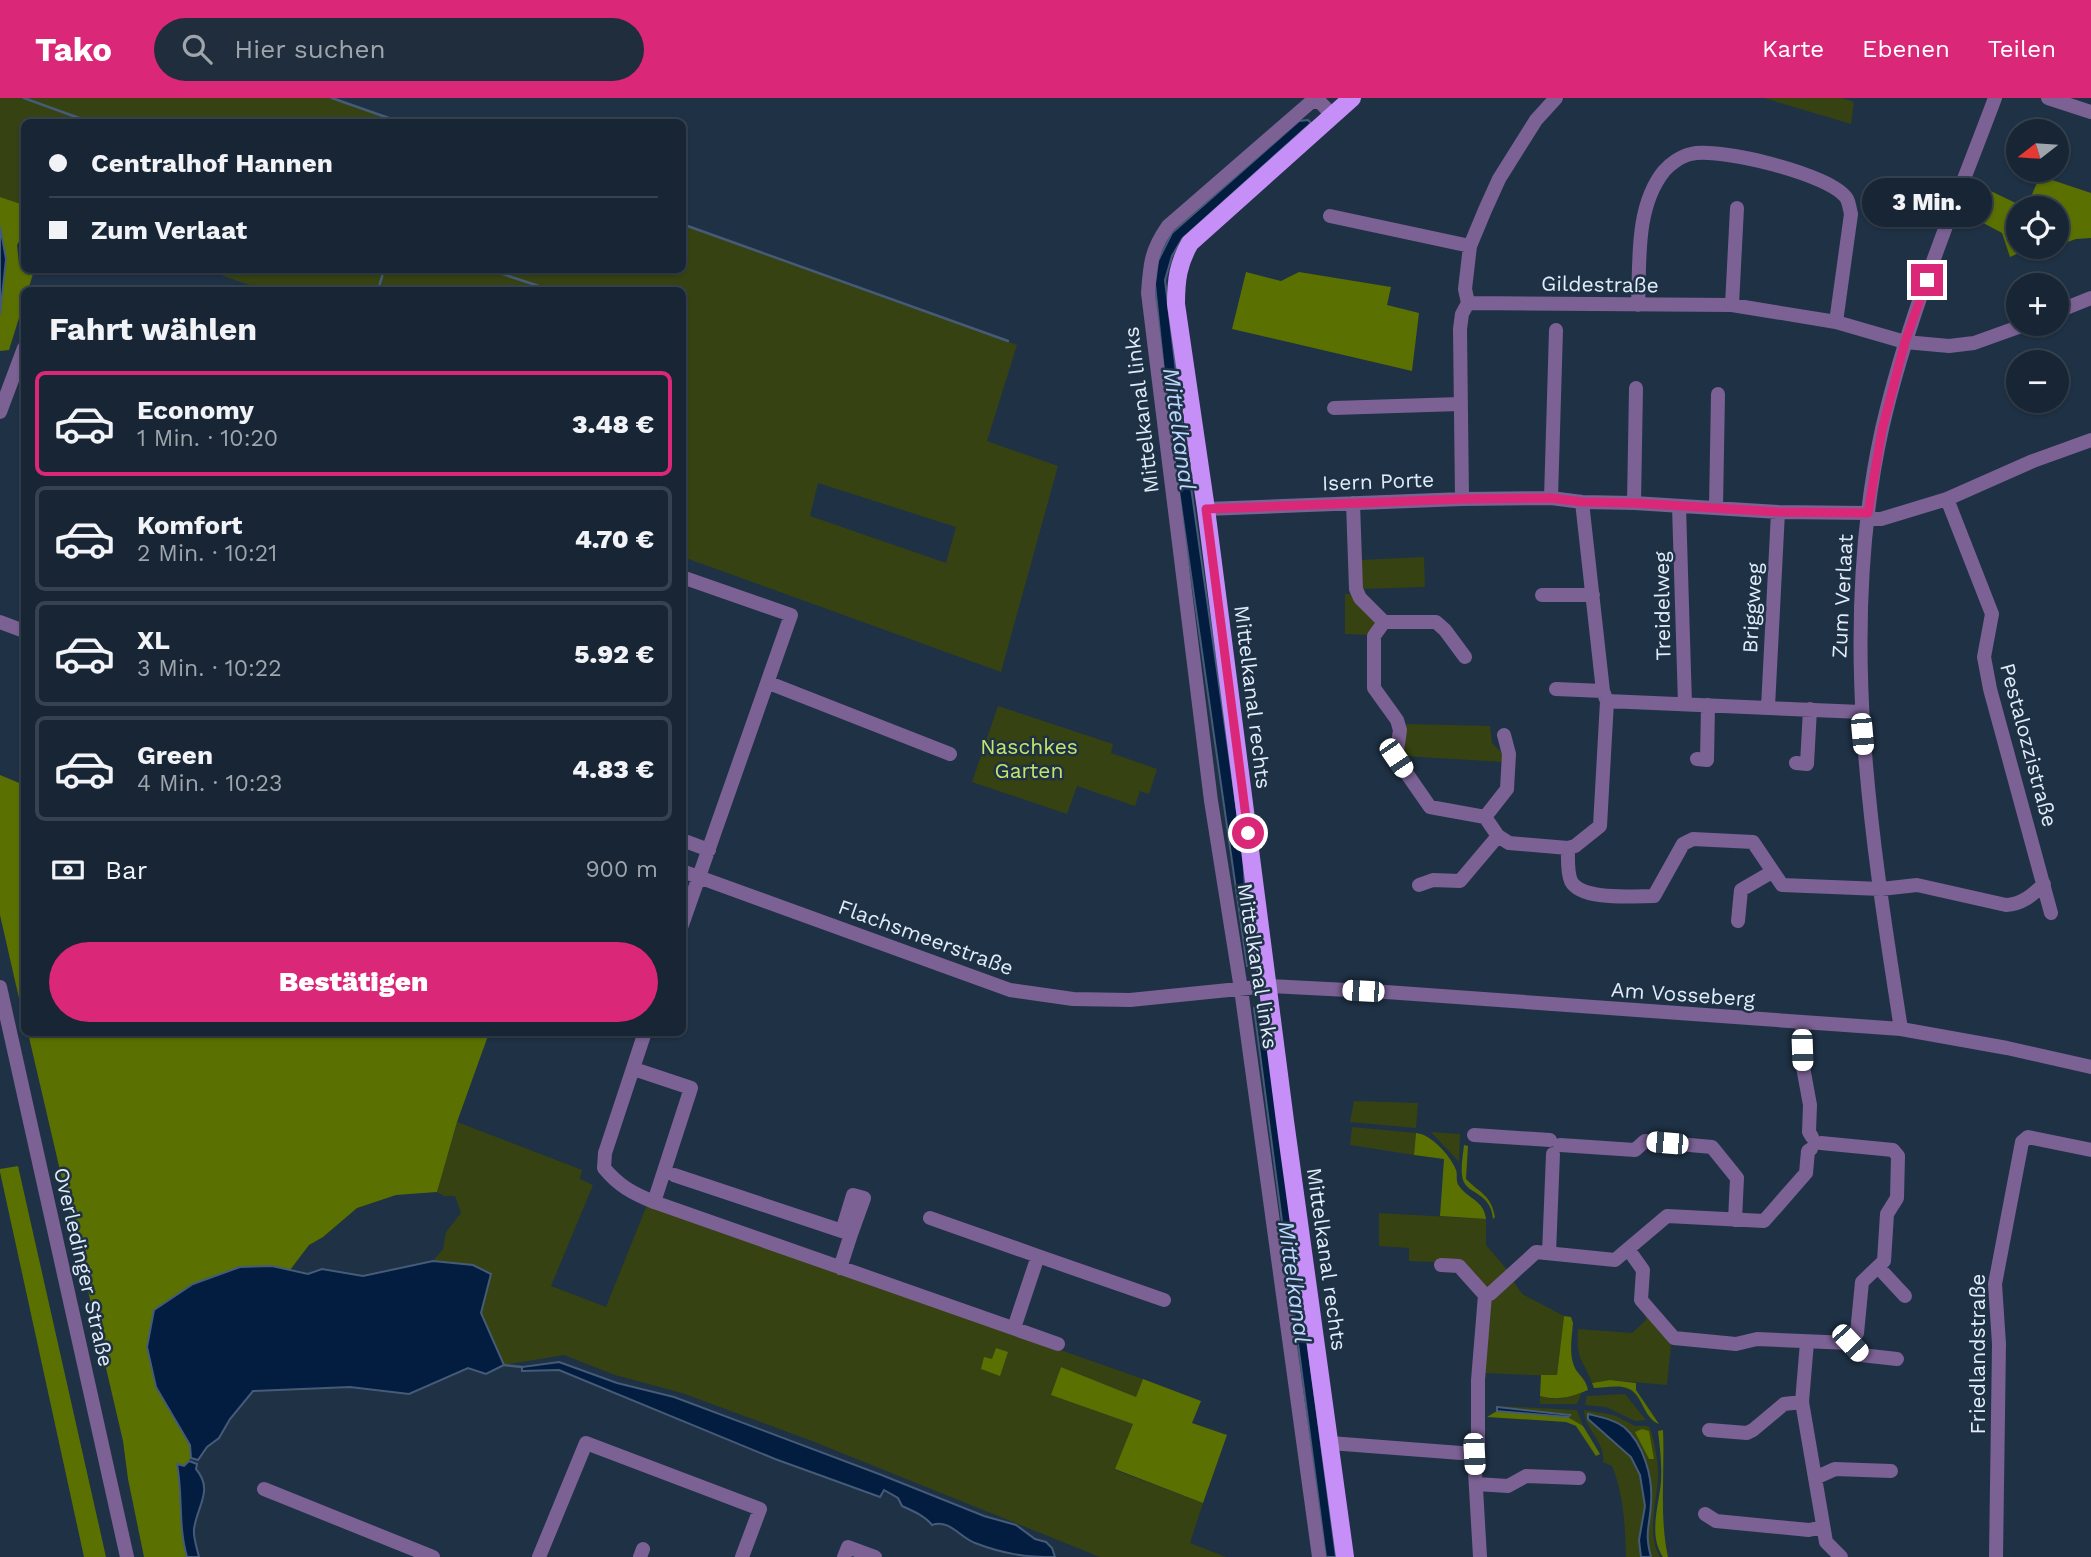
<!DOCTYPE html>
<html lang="de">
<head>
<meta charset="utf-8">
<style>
  :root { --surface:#172534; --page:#202d3c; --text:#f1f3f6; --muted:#9ea5ac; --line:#36424f; --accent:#db2777 }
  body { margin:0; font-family:"Work Sans",sans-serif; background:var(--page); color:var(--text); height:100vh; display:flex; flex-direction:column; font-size:26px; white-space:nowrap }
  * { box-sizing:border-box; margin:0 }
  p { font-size:23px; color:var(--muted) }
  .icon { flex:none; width:38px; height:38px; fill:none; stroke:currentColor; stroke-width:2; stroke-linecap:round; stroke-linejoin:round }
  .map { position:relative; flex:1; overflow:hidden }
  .side { position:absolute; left:21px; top:189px; width:665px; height:749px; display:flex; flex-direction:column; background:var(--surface); border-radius:10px; box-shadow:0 2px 5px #0004,0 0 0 2px var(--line) }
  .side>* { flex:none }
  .top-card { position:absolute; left:21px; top:21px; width:665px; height:154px; border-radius:10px; box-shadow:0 2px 5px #0004,0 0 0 2px var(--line); display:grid; align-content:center; height:154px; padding:0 28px; background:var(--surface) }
  .needle { width:46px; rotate:253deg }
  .fabs { position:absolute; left:2006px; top:21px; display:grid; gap:14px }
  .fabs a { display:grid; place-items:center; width:63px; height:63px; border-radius:50%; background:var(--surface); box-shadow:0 2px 5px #0004,0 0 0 2px var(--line); font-size:35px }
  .end { position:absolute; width:32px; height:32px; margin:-16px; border:9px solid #db2777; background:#fff; box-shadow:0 0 0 4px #fff }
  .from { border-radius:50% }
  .bubble { position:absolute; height:49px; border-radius:24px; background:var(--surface); box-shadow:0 2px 5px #0004,0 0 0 2px var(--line); font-size:23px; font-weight:800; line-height:49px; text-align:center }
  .car { position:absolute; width:21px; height:42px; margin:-21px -10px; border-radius:9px; box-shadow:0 0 5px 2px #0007; background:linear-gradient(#fff 24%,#345 0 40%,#fff 0 76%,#345 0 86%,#fff 0) }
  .top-card b { display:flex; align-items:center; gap:24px; height:66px; font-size:26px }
  .top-card b+b { border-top:2px solid var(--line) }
  .top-card i { width:18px; height:18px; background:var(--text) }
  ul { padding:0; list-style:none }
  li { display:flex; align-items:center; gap:21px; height:105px; margin:0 14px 10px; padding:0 14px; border:4px solid var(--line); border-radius:10px }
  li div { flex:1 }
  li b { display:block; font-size:26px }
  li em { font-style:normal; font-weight:800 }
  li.on { border-color:var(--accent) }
  li>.icon { width:63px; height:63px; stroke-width:1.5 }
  h2 { padding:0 28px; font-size:32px; line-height:84px }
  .pay { display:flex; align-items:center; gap:18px; height:77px; padding:0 28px; font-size:26px }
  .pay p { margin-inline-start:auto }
  .button { display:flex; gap:14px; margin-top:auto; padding:14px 28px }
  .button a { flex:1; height:80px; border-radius:42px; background:var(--accent); color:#fff; font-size:28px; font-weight:800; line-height:80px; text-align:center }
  header { display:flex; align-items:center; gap:42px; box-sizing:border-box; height:98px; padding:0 35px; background:var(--accent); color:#fff }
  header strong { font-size:33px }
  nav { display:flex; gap:38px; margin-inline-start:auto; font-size:24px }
  .search { width:490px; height:63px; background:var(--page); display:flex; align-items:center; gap:18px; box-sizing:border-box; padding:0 24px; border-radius:38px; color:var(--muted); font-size:26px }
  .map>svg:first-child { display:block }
</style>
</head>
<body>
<header>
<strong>Tako</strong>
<div class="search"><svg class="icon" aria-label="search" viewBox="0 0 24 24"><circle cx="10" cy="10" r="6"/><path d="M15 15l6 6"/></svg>Hier suchen</div>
<nav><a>Karte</a><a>Ebenen</a><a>Teilen</a></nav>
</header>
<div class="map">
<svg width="2091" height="1459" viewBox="0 0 2091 1459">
  <rect width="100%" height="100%" fill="#1f3145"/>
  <path fill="#364212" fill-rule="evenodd" d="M 0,0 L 332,0 L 400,24 L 24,24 L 24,107 L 0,99 Z
    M 1764,0 L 1842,0 L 1854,4 L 1851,26 Z
    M 683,126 L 1017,247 L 987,343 L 1058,368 L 1001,574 L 683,459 L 682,192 L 264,192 L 206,172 L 682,172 ZM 818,385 L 956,429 L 946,465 L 810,418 Z
    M 1424,459 L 1425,489 L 1361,491 L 1360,462 Z
    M 1345,496 L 1352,496 L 1377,526 L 1371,537 L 1345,536 Z
    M 998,608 L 1113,646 L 1111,655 L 1157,671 L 1149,696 L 1140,693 L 1135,708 L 1077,688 L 1067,716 L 972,684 Z
    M 1406,626 L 1490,628 L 1492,645 L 1504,657 L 1504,664 L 1404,658 Z
    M 1354,1003 L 1418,1005 L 1416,1030 L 1350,1024 Z
    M 457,1024 L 582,1072 L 580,1081 L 593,1087 L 551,1188 L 606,1209 L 647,1107 L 1143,1281 L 1136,1299 L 1061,1269 L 1052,1297 L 1133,1326 L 1115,1372 L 1203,1405 L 1190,1445 L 1226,1459 L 1100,1459 L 812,1343 L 682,1295 L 615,1277 L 564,1257 L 504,1267 L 481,1215 L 473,1167 L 433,1163 L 443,1151 L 446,1134 L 461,1115 L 455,1098 L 444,1098 L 437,1094 Z
    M 1352,1029 L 1416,1035 L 1414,1057 L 1350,1047 Z
    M 1431,1034 L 1460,1036 L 1459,1064 Z
    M 1379,1115 L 1486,1121 L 1486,1147 L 1509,1174 L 1489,1192 L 1461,1165 L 1409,1163 L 1409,1150 L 1379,1148 Z
    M 1512,1181 L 1522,1196 L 1564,1218 L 1557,1278 L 1483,1275 L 1487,1205 Z
    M 1646,1218 L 1671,1247 L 1667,1287 L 1610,1282 L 1592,1285 C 1582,1259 1576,1263 1578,1231 L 1632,1235 L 1646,1222 Z
    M 1582,1294 L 1577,1306 L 1540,1306 L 1540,1298 C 1556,1303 1567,1300 1582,1294 Z
    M 1625,1296 L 1646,1322 L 1635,1323 L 1606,1309 L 1585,1307 L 1587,1298 Z
    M 1497,1308 L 1577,1312 L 1583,1328 L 1568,1319 L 1569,1316 L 1512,1311 Z
    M 1584,1312 L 1614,1317 L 1635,1328 L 1647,1328 L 1650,1330 C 1655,1346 1658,1362 1658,1379 C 1657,1405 1646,1435 1660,1459 L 1626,1459 C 1625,1428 1624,1397 1612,1368 L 1603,1364 C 1606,1345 1585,1332 1584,1312 Z"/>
  <path fill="#5a7000" d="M 2040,78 L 2091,95 L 2091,140 L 2076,141 L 2056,148 L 2056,110 L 2018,110 L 2018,149 L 2032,149 L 2010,159 L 2002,135 L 1959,112 L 1970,83 L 2026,110 Z
    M 0,99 L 24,107 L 24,135 L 17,147 L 19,166 L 33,176 L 28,192 L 24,192 L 24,204 L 9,252 L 0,253 L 0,217 L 6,161 L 0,128 Z
    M 1246,174 L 1281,183 L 1299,174 L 1391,189 L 1387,207 L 1419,215 L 1412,273 L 1232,231 Z
    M 0,677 L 24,687 L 24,922 L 0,817 Z
    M 28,935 L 489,935 L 457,1024 L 437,1094 L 396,1097 L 357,1110 L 323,1139 L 309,1147 L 290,1172 L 272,1168 L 156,1289 L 190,1347 L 191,1360 L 184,1368 L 177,1367 C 183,1398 178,1429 187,1459 L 144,1459 L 128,1381 L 123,1343 Z
    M 1416,1035 C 1431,1036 1451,1058 1456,1072 C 1458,1077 1455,1082 1459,1088 C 1468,1101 1484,1102 1486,1121 L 1440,1118 L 1444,1061 L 1414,1057 Z
    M 1464,1047 L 1468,1048 L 1466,1081 C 1481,1096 1491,1097 1495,1119 L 1493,1121 C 1491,1094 1468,1097 1463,1082 C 1460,1072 1463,1057 1464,1047 Z
    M 18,1068 L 106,1459 L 84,1459 L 0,1074 L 0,1071 Z
    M 1564,1218 L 1571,1219 L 1573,1225 C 1572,1239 1568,1258 1576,1272 C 1581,1279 1586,1282 1588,1292 C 1571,1299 1558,1303 1540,1298 L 1541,1277 L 1557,1277 Z
    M 996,1250 L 1008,1254 L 1000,1278 L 981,1271 L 984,1259 L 992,1261 Z
    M 1061,1269 L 1136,1299 L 1143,1281 L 1201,1303 L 1192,1325 L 1227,1337 L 1203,1405 L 1115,1371 L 1133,1326 L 1051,1297 Z
    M 1610,1282 L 1636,1285 L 1636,1292 L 1659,1326 C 1643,1320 1643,1297 1629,1291 C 1619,1286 1604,1290 1594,1290 L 1592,1285 Z
    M 1497,1313 L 1568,1319 L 1583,1328 L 1600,1356 L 1596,1358 L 1576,1328 L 1566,1324 L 1487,1319 Z
    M 1642,1331 L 1649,1333 L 1654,1361 L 1649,1361 L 1635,1334 Z
    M 1663,1332 C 1665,1374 1659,1418 1668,1459 L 1663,1459 C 1648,1437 1659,1408 1661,1383 C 1662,1366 1660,1350 1658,1333 Z"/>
  <path fill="#031d41" stroke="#455b78" stroke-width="2" d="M 1308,22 L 1311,25 L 1182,141 L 1172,158 L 1165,182 L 1184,340 L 1243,755 L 1245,791 L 1255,867 L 1247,868 L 1170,330 L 1155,186 L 1158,163 L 1172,135 L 1299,23 Z
    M 0,128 L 6,161 L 0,217 Z
    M 1260,909 L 1265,922 L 1336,1459 L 1326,1459 L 1254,910 Z
    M 433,1163 L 473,1167 L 491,1176 L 481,1215 L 504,1267 L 486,1276 L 468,1270 L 409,1296 L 350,1289 L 253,1293 L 230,1321 L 219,1340 L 207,1349 L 198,1362 L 191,1360 L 190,1347 L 156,1289 L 147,1249 L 154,1212 L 193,1186 L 240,1169 L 272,1168 L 308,1176 L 322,1171 L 363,1178 Z
    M 559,1264 L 617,1285 L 674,1299 L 879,1376 L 984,1418 L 1016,1427 L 1035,1441 L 1046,1444 L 1052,1450 L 1055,1459 C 1024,1459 1004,1456 975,1445 C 959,1439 950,1421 932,1427 C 925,1418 913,1413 902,1408 L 898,1400 L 884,1392 L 880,1399 L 775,1361 L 559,1272 L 522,1273 L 522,1269 Z
    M 1497,1309 L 1570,1317 L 1568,1319 L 1497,1313 Z
    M 1588,1316 C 1600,1319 1613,1321 1624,1329 C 1644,1346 1653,1380 1651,1405 C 1650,1429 1644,1433 1651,1459 L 1641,1459 L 1639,1442 L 1645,1408 L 1640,1377 L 1631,1359 L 1588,1321 Z
    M 189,1363 L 197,1366 L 196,1371 C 214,1392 197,1408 194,1431 C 193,1439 197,1450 199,1459 L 187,1459 C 178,1428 183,1397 177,1366 L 184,1368 Z"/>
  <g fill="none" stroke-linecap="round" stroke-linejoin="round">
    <path stroke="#455b78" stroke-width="2.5" d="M 24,0 L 90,24
      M 332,0 L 400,24
      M 682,126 L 1008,243
      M 490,172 L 551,192
      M 378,192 L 384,172
      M 504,1267 L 522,1269"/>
    <path stroke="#7b6194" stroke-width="14" d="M 2048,0 L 2091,14
      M 1330,118 L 1470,148
      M 1468,205 L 1732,207 L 1836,224 L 1905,244 L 1949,248 L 1974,245 L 2027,226
      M 1638,207 C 1640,164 1635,109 1664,73 C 1670,66 1681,58 1691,56 C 1718,49 1832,76 1847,101 C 1849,105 1850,112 1851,116 L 1836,224
      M 1732,207 L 1737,110
      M 2056,214 L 2091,200
      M 1334,310 L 1460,306
      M 0,314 L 24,250
      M 1551,400 L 1556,232
      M 1462,401 L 1460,231 L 1462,216 L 1468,205 L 1465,191 L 1470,148 L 1485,112 L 1499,81 L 1536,22 L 1556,0
      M 1947,401 L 1992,516 L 1984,559 L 1990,591 L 2051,815
      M 1582,404 L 1603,593
      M 1353,405 L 1356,491 L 1360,500 L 1384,524 L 1436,524 L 1445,532 L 1465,559
      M 1634,405 L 1636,290
      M 1679,408 L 1685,606
      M 1716,409 L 1718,296
      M 1206,411 L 1462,401 L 1551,400 L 1582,404 L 1634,405 L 1778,414 L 1868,415
      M 1867,421 L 1881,421 L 1947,401 L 2033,363 L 2091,342
      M 682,479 L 791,517 L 682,827
      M 1542,497 L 1593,497
      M 0,524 L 24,533
      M 1384,524 L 1374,538 L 1374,590 L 1397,622 L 1400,632 L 1396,660 L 1430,709 L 1485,719 L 1498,738 L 1509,745 L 1568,750 L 1575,748 L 1600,728 L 1607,603 L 1861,614
      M 769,585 L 950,656
      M 1556,591 L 1603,593 L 1606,601
      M 1768,609 L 1778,414
      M 1697,661 L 1707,662 L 1708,607
      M 1796,665 L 1807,666 L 1810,611
      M 1485,719 L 1507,691 L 1509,656 L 1504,637
      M 682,742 L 709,752
      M 1568,750 C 1568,760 1567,774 1571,783 C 1581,803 1634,798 1654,798 L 1683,746 L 1693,741 L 1753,744 L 1782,787 L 1881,791 L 1917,787 L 2006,807 C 2023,806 2032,797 2044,786
      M 682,773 L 1010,892 L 1073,901 L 1130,902 L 1268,888 L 1386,894 L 1901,931 L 2007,950 L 2091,969
      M 1419,787 L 1433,782 L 1460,783 L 1498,738
      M 1738,823 L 1741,792 L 1772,774
      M 0,889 L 127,1459
      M 1802,926 L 1803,969 L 1810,1007 L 1809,1034 L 1812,1039
      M 1901,931 C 1870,733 1838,530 1882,331 C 1908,217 1954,109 1995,0
      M 634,971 L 691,990 L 654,1104 C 632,1095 619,1088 604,1070 L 605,1055 L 645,934
      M 1474,1037 L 1550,1042
      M 1560,1047 L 1635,1052 L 1645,1043 L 1712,1049 L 1737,1080 L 1735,1122
      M 674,1077 L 851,1136 L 840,1170
      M 654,1104 L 1058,1246
      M 930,1120 L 1038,1158
      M 842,1133 L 853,1097 L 864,1100 L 851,1136
      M 1628,1151 L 1643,1172 L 1641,1202 L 1674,1240 L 1736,1246 L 1757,1241 L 1850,1245 L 1857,1235 L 1862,1184 L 1884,1163 L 1887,1116 L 1897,1100 L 1898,1058 L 1893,1052 L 1821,1045
      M 1549,1155 L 1553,1056
      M 1441,1167 L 1459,1168 L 1485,1197 L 1490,1196 L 1536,1154 L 1615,1162 L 1667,1118 L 1764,1123 L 1806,1075 L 1808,1053 L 1811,1051
      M 1878,1169 L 1905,1198
      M 1014,1230 L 1038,1158 L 1164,1202
      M 1807,1244 L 1802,1304 L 1826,1444 L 1841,1459
      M 1850,1245 L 1861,1257 L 1897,1261
      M 1709,1332 L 1747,1335 L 1753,1332 L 1784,1306 L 1802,1304
      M 1330,1345 L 1474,1356
      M 1815,1380 L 1835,1371 L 1891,1373
      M 1476,1386 L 1508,1388 L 1526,1378 L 1579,1380
      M 264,1391 L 433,1459
      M 1705,1416 L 1716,1423 L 1809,1432 L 1823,1429
      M 539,1459 L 586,1345 L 760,1411 L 742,1459
      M 640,1459 L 643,1451
      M 844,1459 L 848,1449 L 875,1459
      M 1319,1459 L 1241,891 L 1211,703 L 1148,195 C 1150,166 1151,152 1168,128 L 1311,4 L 1320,4 L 1333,18
      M 1480,1459 L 1474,1356 L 1478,1344 L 1478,1282 L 1485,1197
      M 1996,1459 L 1999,1246 L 1995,1186 L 2022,1044 L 2028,1039 L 2091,1052"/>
    <path stroke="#c68ff8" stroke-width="18" d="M 1345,1459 L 1285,1023 L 1206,411 L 1176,206 C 1176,182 1178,166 1190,145 L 1352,0"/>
  </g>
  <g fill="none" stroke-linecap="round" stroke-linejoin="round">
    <path stroke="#db2777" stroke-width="9" d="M 1248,735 L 1206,411 L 1462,401 L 1551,400 L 1582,404 L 1634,405 L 1778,414 L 1868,415 L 1882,332 L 1905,244 L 1927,182"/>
  </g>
  <g text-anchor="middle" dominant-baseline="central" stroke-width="5" stroke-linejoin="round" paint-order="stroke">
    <g font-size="21" fill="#e0ecf9" stroke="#1f3145">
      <text transform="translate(1600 186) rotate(1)">Gildestraße</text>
      <text transform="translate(1141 312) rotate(-97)">Mittelkanal links</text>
      <text transform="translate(1378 383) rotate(-2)">Isern Porte</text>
      <text transform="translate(1842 498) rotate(-87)">Zum Verlaat</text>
      <text transform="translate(1662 508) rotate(-91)">Treidelweg</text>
      <text transform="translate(1752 510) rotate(-87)">Briggweg</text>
      <text transform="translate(1253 599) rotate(83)">Mittelkanal rechts</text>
      <text transform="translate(2029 647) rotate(75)">Pestalozzistraße</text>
      <text transform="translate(926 839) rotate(20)">Flachsmeerstraße</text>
      <text transform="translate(1258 868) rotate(81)">Mittelkanal links</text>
      <text transform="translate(1683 896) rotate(4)">Am Vosseberg</text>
      <text transform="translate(1327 1161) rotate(82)">Mittelkanal rechts</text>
      <text transform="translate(84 1169) rotate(77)">Overledinger Straße</text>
      <text transform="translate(1977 1256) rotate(-90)">Friedlandstraße</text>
    </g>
    <g font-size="21" fill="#c4e56a" stroke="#1f3145">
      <text x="1029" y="648">Naschkes<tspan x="1029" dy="24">Garten</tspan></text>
    </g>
    <g font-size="23" font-style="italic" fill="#bcd8ff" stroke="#1f3145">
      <text transform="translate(1179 331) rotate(82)">Mittelkanal</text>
      <text transform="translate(1294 1184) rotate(82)">Mittelkanal</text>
    </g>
  </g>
</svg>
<div class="fabs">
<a><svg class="needle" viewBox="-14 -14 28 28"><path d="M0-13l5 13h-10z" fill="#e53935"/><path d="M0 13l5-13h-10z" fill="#9ea5ac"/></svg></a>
<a><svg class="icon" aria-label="locate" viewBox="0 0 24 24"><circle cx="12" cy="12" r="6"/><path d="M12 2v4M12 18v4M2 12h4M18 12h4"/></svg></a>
<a>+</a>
<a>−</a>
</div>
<i class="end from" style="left:1248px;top:735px"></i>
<i class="end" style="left:1927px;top:182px"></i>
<div class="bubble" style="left:1862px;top:80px;width:130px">3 Min.</div>
<i class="car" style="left:1862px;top:636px;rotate:175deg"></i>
<i class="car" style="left:1396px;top:660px;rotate:146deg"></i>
<i class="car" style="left:1363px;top:893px;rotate:273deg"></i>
<i class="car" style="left:1802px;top:952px;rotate:178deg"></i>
<i class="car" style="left:1667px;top:1045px;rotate:275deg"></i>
<i class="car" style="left:1850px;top:1245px;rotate:137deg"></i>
<i class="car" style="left:1474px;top:1356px;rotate:177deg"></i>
<div class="top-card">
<b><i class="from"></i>Centralhof Hannen</b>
<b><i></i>Zum Verlaat</b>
</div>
<section class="side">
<h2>Fahrt wählen</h2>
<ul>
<li class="on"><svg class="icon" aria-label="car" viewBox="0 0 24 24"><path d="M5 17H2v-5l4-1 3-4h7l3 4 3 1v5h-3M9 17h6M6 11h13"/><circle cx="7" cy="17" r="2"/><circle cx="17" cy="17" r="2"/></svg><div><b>Economy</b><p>1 Min. · 10:20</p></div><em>3.48 €</em></li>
<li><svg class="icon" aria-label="car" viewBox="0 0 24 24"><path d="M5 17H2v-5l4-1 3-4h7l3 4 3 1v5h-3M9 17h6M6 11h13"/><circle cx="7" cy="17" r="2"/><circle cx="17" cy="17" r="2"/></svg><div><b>Komfort</b><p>2 Min. · 10:21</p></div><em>4.70 €</em></li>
<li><svg class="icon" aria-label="car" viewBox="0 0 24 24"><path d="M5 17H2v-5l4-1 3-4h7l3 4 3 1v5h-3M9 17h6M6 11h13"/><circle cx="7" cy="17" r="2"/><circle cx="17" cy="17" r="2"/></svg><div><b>XL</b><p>3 Min. · 10:22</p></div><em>5.92 €</em></li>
<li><svg class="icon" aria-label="car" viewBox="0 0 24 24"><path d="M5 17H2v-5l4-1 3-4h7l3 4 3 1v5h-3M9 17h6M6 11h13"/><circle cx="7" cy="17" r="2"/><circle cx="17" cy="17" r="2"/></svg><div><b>Green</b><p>4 Min. · 10:23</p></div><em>4.83 €</em></li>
</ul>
<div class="pay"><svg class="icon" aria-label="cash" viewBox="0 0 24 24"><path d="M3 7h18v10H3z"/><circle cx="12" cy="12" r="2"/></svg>Bar<p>900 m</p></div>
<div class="button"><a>Bestätigen</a></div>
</section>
</div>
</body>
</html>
